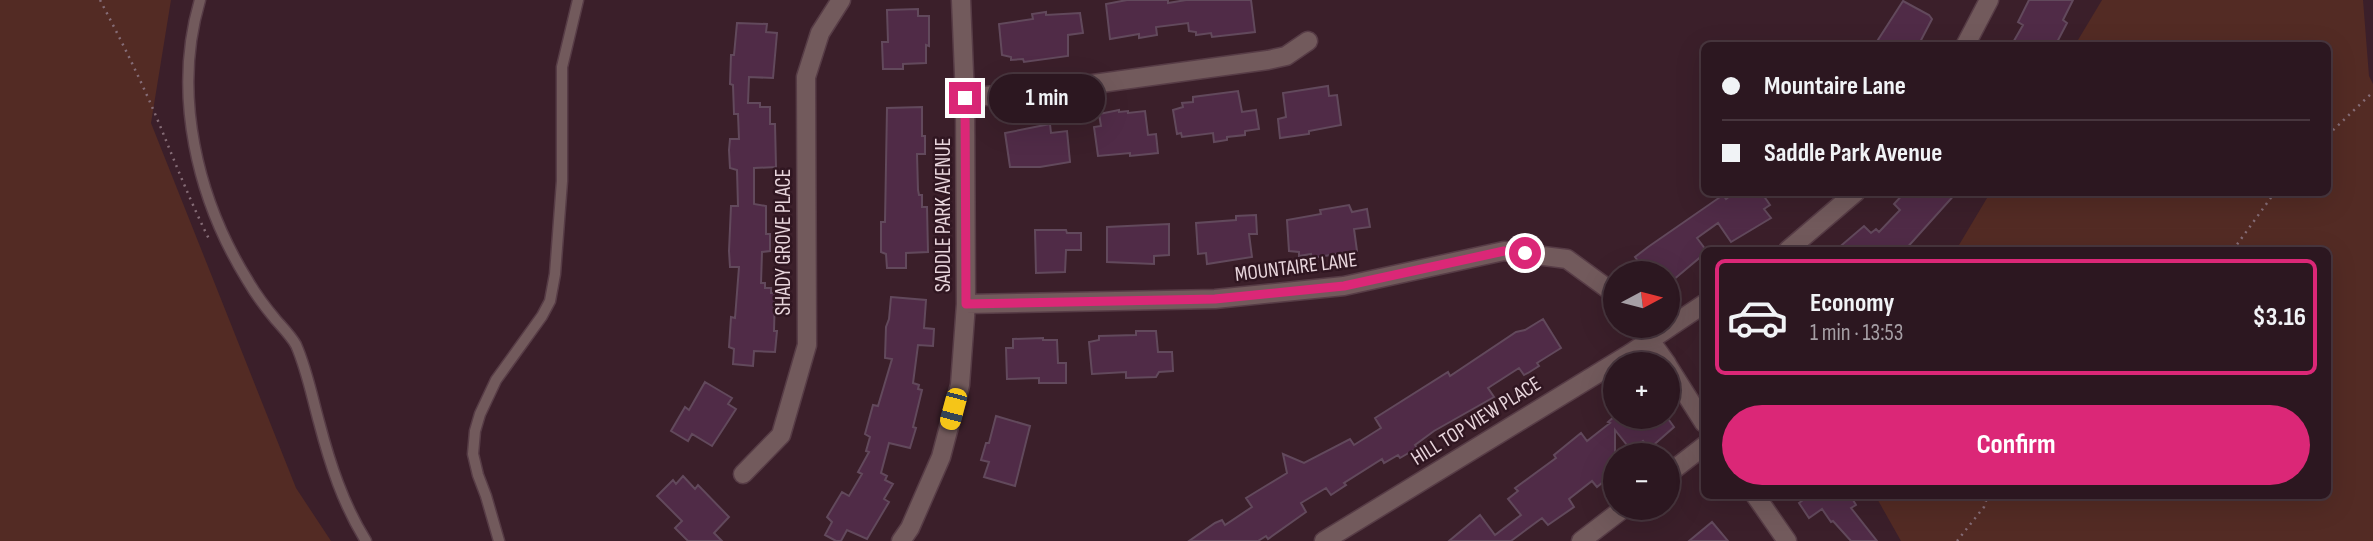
<!DOCTYPE html>
<html lang="en">
<head>
<meta charset="utf-8">
<style>
  :root { --surface:#2c1720; --page:#38242d; --text:#f1f3f6; --muted:#a69fa5; --line:#48363e; --accent:#db2777 }
  body { margin:0; font-family:"Sofia Sans Condensed",sans-serif; background:var(--page); color:var(--text); height:100vh; display:flex; flex-direction:column; font-size:26px; white-space:nowrap }
  * { box-sizing:border-box; margin:0 }
  p { font-size:23px; color:var(--muted) }
  .icon { flex:none; width:38px; height:38px; fill:none; stroke:currentColor; stroke-width:2; stroke-linecap:round; stroke-linejoin:round }
  .map { position:relative; flex:1; overflow:hidden }
  .sheet { position:absolute; left:1701px; top:247px; width:630px; height:252px; display:flex; flex-direction:column; background:var(--surface); border-radius:10px; box-shadow:0 7px 28px #0002,0 0 0 2px var(--line) }
  .sheet>* { flex:none }
  .guide { position:absolute; left:1701px; top:42px; width:630px; height:154px; border-radius:10px; box-shadow:0 7px 28px #0002,0 0 0 2px var(--line); display:grid; align-content:center; height:154px; padding:0 21px; background:var(--surface) }
  .needle { width:46px; rotate:83deg }
  .buttons { position:absolute; left:1603px; top:261px; display:grid; gap:14px }
  .buttons a { display:grid; place-items:center; width:77px; height:77px; border-radius:50%; background:var(--surface); box-shadow:0 7px 28px #0002,0 0 0 2px var(--line); font-size:35px }
  .end { position:absolute; width:32px; height:32px; margin:-16px; border:9px solid #db2777; background:#fff; box-shadow:0 0 0 4px #fff }
  .from { border-radius:50% }
  .bubble { position:absolute; height:49px; border-radius:24px; background:var(--surface); box-shadow:0 7px 28px #0002,0 0 0 2px var(--line); font-size:23px; font-weight:700; line-height:49px; text-align:center }
  .car { position:absolute; width:21px; height:42px; margin:-21px -10px; border-radius:9px; box-shadow:0 0 5px 2px #0007; background:linear-gradient(#f5c518 24%,#345 0 40%,#f5c518 0 76%,#345 0 86%,#f5c518 0) }
  .guide b { display:flex; align-items:center; gap:24px; height:66px; font-size:26px }
  .guide b+b { border-top:2px solid var(--line) }
  .guide i { width:18px; height:18px; background:var(--text) }
  ul { padding:12px 0 0; list-style:none }
  li { display:flex; align-items:center; gap:21px; height:116px; margin:0 14px 10px; padding:0 7px; border:4px solid var(--line); border-radius:10px }
  li div { flex:1 }
  li b { display:block; font-size:26px }
  li em { font-style:normal; font-weight:700 }
  li.current { border-color:var(--accent) }
  li>.icon { width:63px; height:63px; stroke-width:1.5 }
  .primary-button { display:flex; gap:14px; margin-top:auto; padding:14px 21px }
  .primary-button a { flex:1; height:80px; border-radius:42px; background:var(--accent); color:#fff; font-size:28px; font-weight:700; line-height:80px; text-align:center }
  .map>svg:first-child { display:block }
</style>
</head>
<body>
<div class="map">
<svg width="2373" height="541" viewBox="0 0 2373 541">
  <rect width="100%" height="100%" fill="#3b1f2a"/>
  <path fill="#532b24" d="M 0,0 L 171,0 L 151,123 L 296,488 L 331,541 L 0,541 Z
    M 2102,0 L 2363,0 L 2369,76 L 2373,84 L 2373,541 L 1901,541 L 1875,495 L 2328,495 L 2328,250 L 1956,250 L 1990,193 L 2328,192 L 2328,46 L 2075,45 Z"/>
  <path fill="#502b47" stroke="#62495c" stroke-width="2" d="M 1127,0 L 1168,0 L 1168,3 L 1186,0 L 1251,0 L 1255,32 L 1212,37 L 1211,33 L 1196,35 L 1196,32 L 1189,31 L 1188,23 L 1156,27 L 1157,35 L 1139,38 L 1139,34 L 1110,39 L 1106,4 Z
    M 2029,0 L 2073,0 L 2063,20 L 2067,23 L 2055,46 L 2011,46 L 2023,25 L 2018,22 Z
    M 1903,1 L 1929,15 L 1932,19 L 1918,46 L 1874,46 Z
    M 918,9 L 918,16 L 929,16 L 929,46 L 926,45 L 926,63 L 903,64 L 903,69 L 883,69 L 882,42 L 888,42 L 887,10 Z
    M 1046,12 L 1046,15 L 1080,13 L 1083,33 L 1068,35 L 1068,56 L 1024,62 L 1023,59 L 1011,60 L 1011,57 L 1002,55 L 999,24 L 1033,19 L 1032,14 Z
    M 737,23 L 767,24 L 766,32 L 777,33 L 773,78 L 749,77 L 748,103 L 760,103 L 760,107 L 770,107 L 770,124 L 775,124 L 776,167 L 754,168 L 754,204 L 766,206 L 766,234 L 770,234 L 770,251 L 762,252 L 761,283 L 765,283 L 765,288 L 771,288 L 771,293 L 775,293 L 774,331 L 777,331 L 775,352 L 754,351 L 753,366 L 733,364 L 734,349 L 729,347 L 731,317 L 735,318 L 739,267 L 730,267 L 729,251 L 731,206 L 738,206 L 737,170 L 730,168 L 729,150 L 730,139 L 739,139 L 738,114 L 734,114 L 733,85 L 730,84 L 731,55 L 734,55 Z
    M 1328,86 L 1329,96 L 1337,95 L 1341,125 L 1309,131 L 1309,134 L 1280,138 L 1278,119 L 1286,117 L 1283,93 Z
    M 1238,91 L 1242,112 L 1256,110 L 1259,129 L 1245,131 L 1245,135 L 1227,137 L 1227,140 L 1214,142 L 1213,133 L 1182,137 L 1181,133 L 1177,134 L 1173,110 L 1183,107 L 1182,103 L 1193,102 L 1193,97 Z
    M 922,107 L 922,136 L 925,136 L 925,154 L 917,154 L 918,190 L 919,195 L 922,195 L 922,207 L 927,207 L 928,252 L 906,253 L 906,268 L 887,268 L 886,254 L 881,252 L 881,222 L 885,222 L 887,108 Z
    M 1119,110 L 1119,112 L 1128,111 L 1128,113 L 1145,111 L 1148,135 L 1156,134 L 1158,153 L 1130,156 L 1130,153 L 1098,156 L 1094,127 L 1101,126 L 1099,114 Z
    M 1050,124 L 1051,133 L 1067,131 L 1070,162 L 1040,167 L 1010,167 L 1005,133 Z
    M 1735,192 L 1761,192 L 1770,205 L 1764,209 L 1771,218 L 1731,242 L 1718,223 L 1697,238 L 1706,250 L 1704,254 L 1672,281 L 1668,273 L 1625,273 L 1641,265 L 1635,257 L 1648,247 L 1723,195 L 1726,199 Z
    M 1905,192 L 1957,192 L 1905,250 L 1836,250 L 1864,226 L 1871,233 L 1876,229 L 1879,232 L 1900,210 L 1894,204 Z
    M 1349,205 L 1352,212 L 1367,209 L 1370,227 L 1354,229 L 1357,251 L 1311,258 L 1311,254 L 1299,256 L 1299,252 L 1289,251 L 1287,220 L 1321,214 L 1320,210 Z
    M 1256,215 L 1257,234 L 1249,234 L 1252,257 L 1207,264 L 1206,253 L 1198,254 L 1196,223 L 1236,220 L 1236,216 Z
    M 1169,224 L 1169,255 L 1154,256 L 1154,264 L 1107,262 L 1107,227 Z
    M 1035,230 L 1066,230 L 1067,233 L 1081,233 L 1081,250 L 1066,250 L 1065,272 L 1036,273 Z
    M 891,297 L 926,300 L 924,328 L 934,329 L 933,346 L 918,345 L 913,383 L 919,385 L 918,389 L 922,390 L 913,427 L 916,428 L 910,448 L 889,443 L 881,473 L 887,476 L 885,480 L 893,484 L 884,499 L 889,502 L 867,539 L 847,530 L 841,541 L 836,541 L 825,535 L 832,522 L 827,517 L 842,492 L 849,496 L 862,474 L 858,472 L 869,452 L 866,451 L 870,437 L 865,434 L 873,405 L 878,406 L 892,359 L 885,358 L 886,327 L 889,319 Z
    M 1543,319 L 1561,348 L 1537,363 L 1539,366 L 1528,373 L 1524,375 L 1519,368 L 1488,388 L 1494,397 L 1434,431 L 1415,445 L 1417,448 L 1400,458 L 1398,455 L 1384,463 L 1382,459 L 1344,483 L 1346,485 L 1331,495 L 1326,488 L 1301,503 L 1306,512 L 1268,539 L 1266,536 L 1258,541 L 1189,541 L 1215,523 L 1222,520 L 1225,525 L 1252,507 L 1246,498 L 1287,473 L 1283,454 L 1304,463 L 1350,439 L 1354,445 L 1381,428 L 1375,418 L 1448,372 L 1450,376 L 1516,332 L 1525,330 Z
    M 1136,331 L 1156,331 L 1158,352 L 1172,352 L 1173,371 L 1159,372 L 1156,377 L 1126,378 L 1126,372 L 1092,374 L 1089,342 L 1099,340 L 1099,336 L 1136,335 Z
    M 1043,338 L 1043,340 L 1057,340 L 1058,363 L 1066,363 L 1066,383 L 1039,383 L 1039,378 L 1007,379 L 1006,348 L 1013,348 L 1013,339 Z
    M 705,382 L 732,398 L 728,404 L 736,409 L 712,446 L 692,434 L 688,441 L 671,431 L 685,407 L 689,410 Z
    M 996,416 L 1030,426 L 1015,486 L 984,477 L 989,462 L 981,460 L 986,443 L 989,443 Z
    M 1615,416 L 1666,416 L 1674,427 L 1649,449 L 1643,441 L 1631,450 L 1615,430 L 1615,472 L 1597,487 L 1592,481 L 1569,499 L 1574,507 L 1548,525 L 1542,518 L 1511,541 L 1449,541 L 1480,515 L 1495,535 L 1521,515 L 1508,499 L 1518,491 L 1515,488 L 1556,458 L 1554,455 L 1581,433 L 1587,441 L 1610,423 L 1608,422 Z
    M 683,476 L 695,489 L 698,485 L 729,517 L 714,533 L 722,541 L 688,541 L 675,528 L 682,521 L 657,496 L 673,480 L 676,484 Z
    M 1810,495 L 1850,495 L 1856,505 L 1851,508 L 1877,541 L 1851,541 L 1833,521 L 1831,522 L 1822,509 L 1809,518 L 1799,503 Z
    M 1712,522 L 1728,541 L 1689,541 Z"/>
  <g fill="none" stroke-linecap="round" stroke-linejoin="round">
    <defs>
      <path id="lane" d="M 200,0 C 172,94 197,199 248,281 C 256,295 266,308 276,320 C 283,328 291,336 296,345 C 307,370 312,397 319,422 C 330,464 343,504 366,541
        M 499,541 L 486,496 L 478,475 L 473,454 L 475,431 L 480,414 L 496,380 L 542,316 L 550,301 L 555,274 L 562,181 L 562,67 L 578,0"/>
      <path id="street" d="M 1965,46 L 1989,0
        M 965,98 L 1057,89 L 1268,60 L 1286,56 L 1308,41
        M 1788,250 L 1856,192
        M 966,304 L 1215,299 L 1344,286 L 1504,251 L 1567,259 L 1615,294
        M 1640,326 L 1667,364
        M 1668,366 L 1704,423
        M 743,474 L 781,435 L 807,345 L 806,77 L 820,33 L 841,0
        M 1668,474 L 1704,446
        M 1755,495 L 1787,541
        M 901,541 L 910,528 L 941,457 L 960,385 L 966,304 L 965,98 L 961,0
        M 1324,541 L 1631,353 L 1704,304
        M 1581,541 L 1624,508"/>
    </defs>
    <use href="#lane" stroke="#573c46" stroke-width="13"/>
    <use href="#street" stroke="#573c46" stroke-width="21"/>
    <path stroke="#856c76" stroke-width="2.5" stroke-dasharray="2 5" stroke-linecap="butt" d="M 100,0 C 120,38 139,76 156,116 C 173,157 189,199 209,239
      M 2328,135 L 2373,92
      M 2233,250 L 2275,192
      M 1957,541 L 1984,507 L 1988,495"/>
    <use href="#lane" stroke="#725a5c" stroke-width="10"/>
    <use href="#street" stroke="#725a5c" stroke-width="18"/>
  </g>
  <g fill="none" stroke-linecap="round" stroke-linejoin="round">
    <path stroke="#db2777" stroke-width="9" d="M 965,98 L 966,304 L 1215,299 L 1344,286 L 1504,251 L 1525,253"/>
  </g>
  <g text-anchor="middle" dominant-baseline="central" stroke-width="5" stroke-linejoin="round" paint-order="stroke">
    <g font-size="21" fill="#e8d5dc" stroke="#301621">
      <text transform="translate(943 215) rotate(-90)">SADDLE PARK AVENUE</text>
      <text transform="translate(783 242) rotate(-90)">SHADY GROVE PLACE</text>
      <text transform="translate(1296 267) rotate(-7)">MOUNTAIRE LANE</text>
      <text transform="translate(1476 421) rotate(-32)">HILL TOP VIEW PLACE</text>
    </g>
  </g>
</svg>
<div class="buttons">
<a><svg class="needle" viewBox="-14 -14 28 28"><path d="M0-13l5 13h-10z" fill="#e53935"/><path d="M0 13l5-13h-10z" fill="#a69fa5"/></svg></a>
<a>+</a>
<a>−</a>
</div>
<i class="end from" style="left:1525px;top:253px"></i>
<i class="end" style="left:965px;top:98px"></i>
<div class="bubble" style="left:989px;top:74px;width:116px">1 min</div>
<i class="car" style="left:953px;top:409px;rotate:195deg"></i>
<div class="guide">
<b><i class="from"></i>Mountaire Lane</b>
<b><i></i>Saddle Park Avenue</b>
</div>
<section class="sheet">
<ul>
<li class="current"><svg class="icon" aria-label="car" viewBox="0 0 24 24"><path d="M5 17H2v-5l4-1 3-4h7l3 4 3 1v5h-3M9 17h6M6 11h13"/><circle cx="7" cy="17" r="2"/><circle cx="17" cy="17" r="2"/></svg><div><b>Economy</b><p>1 min · 13:53</p></div><em>$3.16</em></li>
</ul>
<div class="primary-button"><a>Confirm</a></div>
</section>
</div>
</body>
</html>
